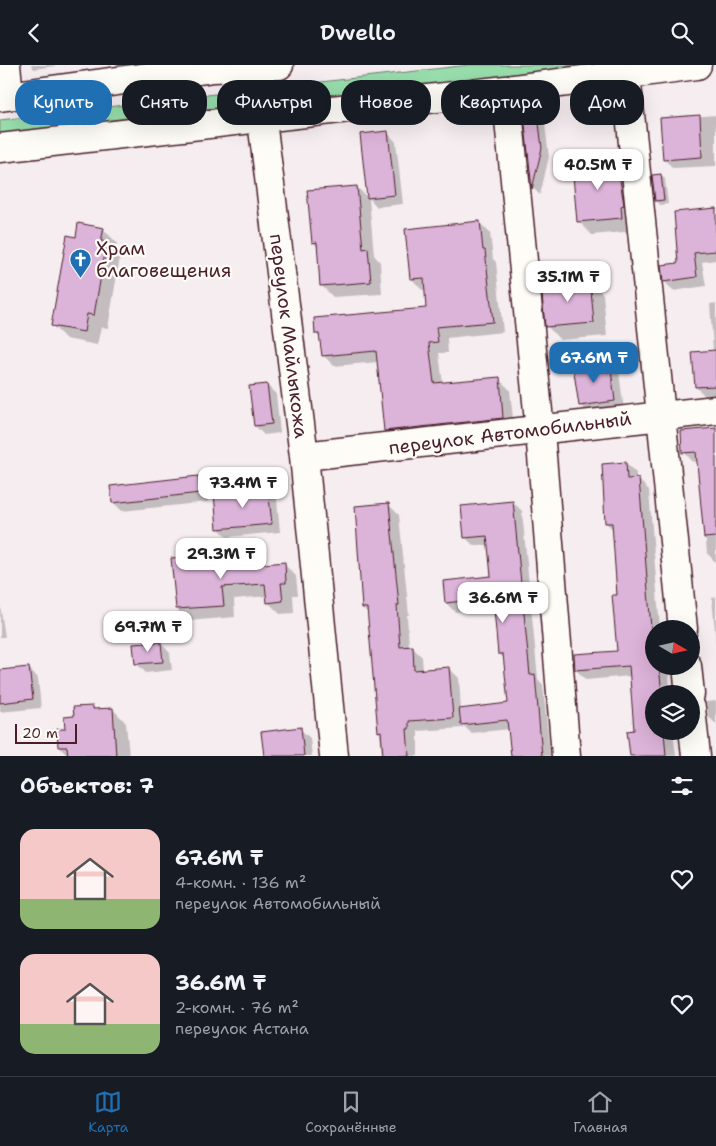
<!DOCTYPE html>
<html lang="ru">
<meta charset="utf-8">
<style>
:root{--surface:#171b24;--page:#20242c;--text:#f1f3f6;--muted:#9ea1a6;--line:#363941;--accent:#1f6fb2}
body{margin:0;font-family:"Shantell Sans",sans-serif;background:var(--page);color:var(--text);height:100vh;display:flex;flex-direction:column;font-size:19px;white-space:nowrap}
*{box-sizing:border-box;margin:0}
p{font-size:16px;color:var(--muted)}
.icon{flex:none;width:28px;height:28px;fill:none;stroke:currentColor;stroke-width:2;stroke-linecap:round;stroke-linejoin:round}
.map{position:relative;height:691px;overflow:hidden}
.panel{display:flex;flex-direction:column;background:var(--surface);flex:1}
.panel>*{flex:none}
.banner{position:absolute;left:15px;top:15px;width:686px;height:45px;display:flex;gap:10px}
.needle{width:32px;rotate:99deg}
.tools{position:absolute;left:645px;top:555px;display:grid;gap:10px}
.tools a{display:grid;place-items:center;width:55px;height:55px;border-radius:50%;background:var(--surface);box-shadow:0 5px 20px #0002;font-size:25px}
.scale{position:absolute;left:15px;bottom:12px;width:62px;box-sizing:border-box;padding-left:5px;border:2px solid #4a1f2b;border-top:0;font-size:14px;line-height:18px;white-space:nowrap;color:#4a1f2b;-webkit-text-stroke:4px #fdfcf7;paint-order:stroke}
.price{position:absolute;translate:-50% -42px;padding:0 11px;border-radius:10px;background:#fff;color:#222;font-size:16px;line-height:32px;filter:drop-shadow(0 1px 2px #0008)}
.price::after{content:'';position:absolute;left:50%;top:30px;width:15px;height:11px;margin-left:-8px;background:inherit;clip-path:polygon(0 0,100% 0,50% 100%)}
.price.selected{background:var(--accent);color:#fff}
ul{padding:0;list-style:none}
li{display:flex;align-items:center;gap:15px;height:125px;padding:0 20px}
li span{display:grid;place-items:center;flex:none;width:140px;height:100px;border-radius:15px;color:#555}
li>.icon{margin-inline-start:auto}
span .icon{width:60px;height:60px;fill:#fffc;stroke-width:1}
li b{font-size:21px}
h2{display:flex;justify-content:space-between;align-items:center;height:60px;padding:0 20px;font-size:21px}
.chip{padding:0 18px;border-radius:20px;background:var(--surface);box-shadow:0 5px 20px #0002;font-size:18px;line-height:45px}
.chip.selected{background:var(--accent);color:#fff}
header{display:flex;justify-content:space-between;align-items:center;height:65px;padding:0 20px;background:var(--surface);font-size:22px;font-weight:600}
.dock{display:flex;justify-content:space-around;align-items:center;height:70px;border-top:1px solid var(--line);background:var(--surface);font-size:14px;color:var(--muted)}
.dock a{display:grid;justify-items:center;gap:2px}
.dock .selected{color:var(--accent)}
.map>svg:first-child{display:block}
.green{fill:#98deac;stroke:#717e6c}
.shadow{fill:#0003}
.building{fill:#dcb3d9;stroke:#4a1f2b}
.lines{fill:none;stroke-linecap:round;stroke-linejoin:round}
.minor-casing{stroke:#4a1f2b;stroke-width:31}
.minor{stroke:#fdfcf7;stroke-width:28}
.labels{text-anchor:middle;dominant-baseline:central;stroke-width:4.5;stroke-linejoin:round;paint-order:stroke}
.poi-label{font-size:19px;fill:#4a1f2b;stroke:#fdfcf7;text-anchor:start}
.street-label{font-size:19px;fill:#4a1f2b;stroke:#fdfcf7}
</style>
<header><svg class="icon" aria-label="back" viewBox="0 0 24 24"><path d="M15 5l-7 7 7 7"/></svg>Dwello<svg class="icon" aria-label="search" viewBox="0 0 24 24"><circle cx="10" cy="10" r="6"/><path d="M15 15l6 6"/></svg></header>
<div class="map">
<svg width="716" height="691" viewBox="0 0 716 691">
<rect width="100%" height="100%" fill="#f6edf1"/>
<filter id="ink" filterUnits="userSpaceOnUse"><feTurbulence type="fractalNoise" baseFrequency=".02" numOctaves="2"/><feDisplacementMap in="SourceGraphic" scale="10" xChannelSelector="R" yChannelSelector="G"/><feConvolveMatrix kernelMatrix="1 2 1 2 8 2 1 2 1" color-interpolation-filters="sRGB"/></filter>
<g filter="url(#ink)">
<!-- green -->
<path class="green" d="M469 0H678L294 36V25L303 19Z
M240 26 246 27 251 42 0 81V55Z"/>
<!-- shadow -->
<path class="shadow" d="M31 0H54L55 1 34 4Z
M716 50V101L673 103 664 94 661 54Z
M538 51 545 59 549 92 540 130 533 123 526 52Z
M387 67 396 77 403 139 377 142 369 133 374 190 380 197 382 229 333 232 321 220 319 184 313 177 357 122 368 133 361 70Z
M617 97 631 111 635 166 592 170 578 156Z
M661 110 665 114 668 139 660 140 656 136Z
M716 145V195L702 197 706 221 673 226 664 216 679 199Z
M479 157 490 168 493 194 496 197 503 267 447 273 448 288H439L443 319 499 314 510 325 514 363 396 376 385 365 378 297 334 301 323 290 321 273 316 269 428 244 426 224 422 225 412 214Z
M103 164 117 178 115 187 120 192 108 263 101 262 97 280 66 274 52 260 77 173Z
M590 215 603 229 607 271 560 275 547 261Z
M716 238V333L708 334 696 322 713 286 710 239Z
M609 298 619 307 624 345 589 350 580 340Z
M267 320 276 329 280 368 264 370 255 361Z
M716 364V498L707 488 698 396 693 397 684 387Z
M626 398 636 408V415H639L649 425 660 564H654V601H663L669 610 670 629H654V666H673L676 691H631L636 666 631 611 586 615 576 605 619 587 614 465 606 458Z
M198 412 207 422 208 437 122 446 113 437Z
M268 425 277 434 280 467 227 472 218 463Z
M513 437 522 446 538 614 543 620 550 691H513L510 664 471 668 462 659 463 663 418 666V691H382L369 549 363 543 389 440 399 450 409 550H407L409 582H412L422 592 423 605 449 603 459 613 461 645 510 639 505 594 499 589 495 542 455 547 446 538 492 512 489 480 474 481 465 472Z
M219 490 231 502 284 499 296 511 298 530H293L294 548 280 549 268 537V531L234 534 235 552 189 556 177 544Z
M716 532V580L712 533Z
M0 539 5 572H0Z
M161 578 170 588 172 605 146 608 136 598Z
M29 603 38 613 41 643 0 647V606Z
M716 636V659L709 652 706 637Z
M92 642 96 645 113 644 126 658 129 691H68L59 682 66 665 75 653Z
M300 664 310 673 312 691H265Z"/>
<!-- building -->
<path class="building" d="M538 50 542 83 532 124 524 51Z
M700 50 702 92 663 95 660 53Z
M388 66 395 130 367 133 360 69Z
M617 96 624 140 621 141 622 153 577 157 572 99Z
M661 109 664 135 655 136 652 110Z
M357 121 363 184 368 183 371 217 320 221 317 177 312 178 307 125Z
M716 143V186L694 188 697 212 663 217 661 200 678 198 674 147Z
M480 156 483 185H485L493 257 436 262 438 277 429 278 434 318 500 312 503 353 384 366 376 286 322 291 319 269H315L314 253 426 243 424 213 410 214 405 164Z
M78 158 104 163 101 176 107 177 94 250 87 249 84 267 51 261 67 170 76 172Z
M590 214 594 258 545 262 541 218Z
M716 285V321L695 322 692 287Z
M610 297 615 336 579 341 573 301Z
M267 319 272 359 254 361 249 321Z
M716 363V472L704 473 696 387 682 388 681 366Z
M626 397 627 414 639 413 654 601H659L662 629H654V666H664L666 691H630L627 666 634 665 629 601 575 605 574 589 617 586 612 530H617L612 458H605L602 399Z
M198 411 200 428 112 438 110 421Z
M268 423 272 459 217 464 214 428Z
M513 436 530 610 535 609 542 691H511L507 655 461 660 459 644 508 638 503 589H498L493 533 445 538 443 516 491 511 487 471 464 473 461 441Z
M389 438 399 540H397L400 582 413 581 414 605 449 602 453 653 409 656V664H407L409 691H383L381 666 378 667 367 543H362L355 441Z
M220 489 221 503 285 497 286 518H281L283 536 267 538 265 519 222 522 224 541 176 544 171 493Z
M161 577 163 597 135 599 133 579Z
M29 602 33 634 0 638V605Z
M93 641V644L113 643 116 691H68L67 682H58L57 664H65L64 652 74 651 73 642Z
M301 662 304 691H264L261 667Z"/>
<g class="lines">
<defs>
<path id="minor" d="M6 0 9 29
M255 0 304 391 334 691
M626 10 683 564
M506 25 540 366 566 691
M0 32 214 3 279 0
M0 83 506 25 697 0
M304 391 716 345
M687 601 690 629
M691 643 696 691"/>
</defs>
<!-- minor casing -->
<use href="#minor" class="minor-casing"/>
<!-- minor -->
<use href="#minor" class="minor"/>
</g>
</g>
<!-- icons -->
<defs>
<symbol id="church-pin" viewBox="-11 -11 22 30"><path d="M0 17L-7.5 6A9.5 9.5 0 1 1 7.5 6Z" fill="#1f6fb2" stroke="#fdfcf7"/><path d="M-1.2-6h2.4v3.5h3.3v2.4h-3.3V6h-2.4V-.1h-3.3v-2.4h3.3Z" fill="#fff"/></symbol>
</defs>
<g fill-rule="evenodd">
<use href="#church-pin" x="68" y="182" width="25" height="34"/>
</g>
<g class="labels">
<!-- poi labels -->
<g class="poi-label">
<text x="96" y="183">Храм<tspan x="96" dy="22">благовещения</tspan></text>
</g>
<!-- street labels -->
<g class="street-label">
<text transform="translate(289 271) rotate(83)">переулок Майлыкожа</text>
<text transform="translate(510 368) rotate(-7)">переулок Автомобильный</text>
</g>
</g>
</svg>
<div class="tools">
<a><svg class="needle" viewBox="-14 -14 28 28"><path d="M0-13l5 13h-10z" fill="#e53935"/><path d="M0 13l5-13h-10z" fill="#9ea1a6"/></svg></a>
<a><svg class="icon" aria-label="layers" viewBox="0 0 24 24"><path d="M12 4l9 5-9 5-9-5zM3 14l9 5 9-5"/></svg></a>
</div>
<div class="scale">20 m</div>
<b class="price" style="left:598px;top:126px">40.5M ₸</b>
<b class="price" style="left:568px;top:238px">35.1M ₸</b>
<b class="price selected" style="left:594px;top:319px">67.6M ₸</b>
<b class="price" style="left:243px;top:444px">73.4M ₸</b>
<b class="price" style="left:221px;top:515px">29.3M ₸</b>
<b class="price" style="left:503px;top:559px">36.6M ₸</b>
<b class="price" style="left:148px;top:588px">69.7M ₸</b>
<div class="banner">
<a class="chip selected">Купить</a>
<a class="chip">Снять</a>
<a class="chip">Фильтры</a>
<a class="chip">Новое</a>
<a class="chip">Квартира</a>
<a class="chip">Дом</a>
</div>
</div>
<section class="panel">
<h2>Объектов: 7<svg class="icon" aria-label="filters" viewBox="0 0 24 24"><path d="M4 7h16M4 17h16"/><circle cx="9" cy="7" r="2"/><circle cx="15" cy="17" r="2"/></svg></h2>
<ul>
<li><span style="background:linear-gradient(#f6c9c9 70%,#8fb573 0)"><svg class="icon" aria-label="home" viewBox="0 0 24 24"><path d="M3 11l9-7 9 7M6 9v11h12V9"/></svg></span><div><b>67.6M ₸</b><p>4-комн. · 136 m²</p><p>переулок Автомобильный</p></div><svg class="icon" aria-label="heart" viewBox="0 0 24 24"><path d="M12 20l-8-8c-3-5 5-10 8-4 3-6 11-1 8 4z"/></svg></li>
<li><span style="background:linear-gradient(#f6c9c9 70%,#8fb573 0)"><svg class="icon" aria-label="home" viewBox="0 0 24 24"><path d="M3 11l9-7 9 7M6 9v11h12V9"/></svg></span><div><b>36.6M ₸</b><p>2-комн. · 76 m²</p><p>переулок Астана</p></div><svg class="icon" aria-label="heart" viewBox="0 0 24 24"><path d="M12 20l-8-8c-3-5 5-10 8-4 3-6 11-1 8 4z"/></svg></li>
</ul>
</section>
<nav class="dock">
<a class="selected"><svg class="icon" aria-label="map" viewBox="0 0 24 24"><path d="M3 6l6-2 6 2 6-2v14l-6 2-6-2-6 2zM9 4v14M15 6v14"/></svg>Карта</a>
<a><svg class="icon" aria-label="saved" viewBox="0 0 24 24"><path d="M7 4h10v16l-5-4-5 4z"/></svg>Сохранённые</a>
<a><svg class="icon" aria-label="home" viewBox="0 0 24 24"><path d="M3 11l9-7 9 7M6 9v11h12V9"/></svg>Главная</a>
</nav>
